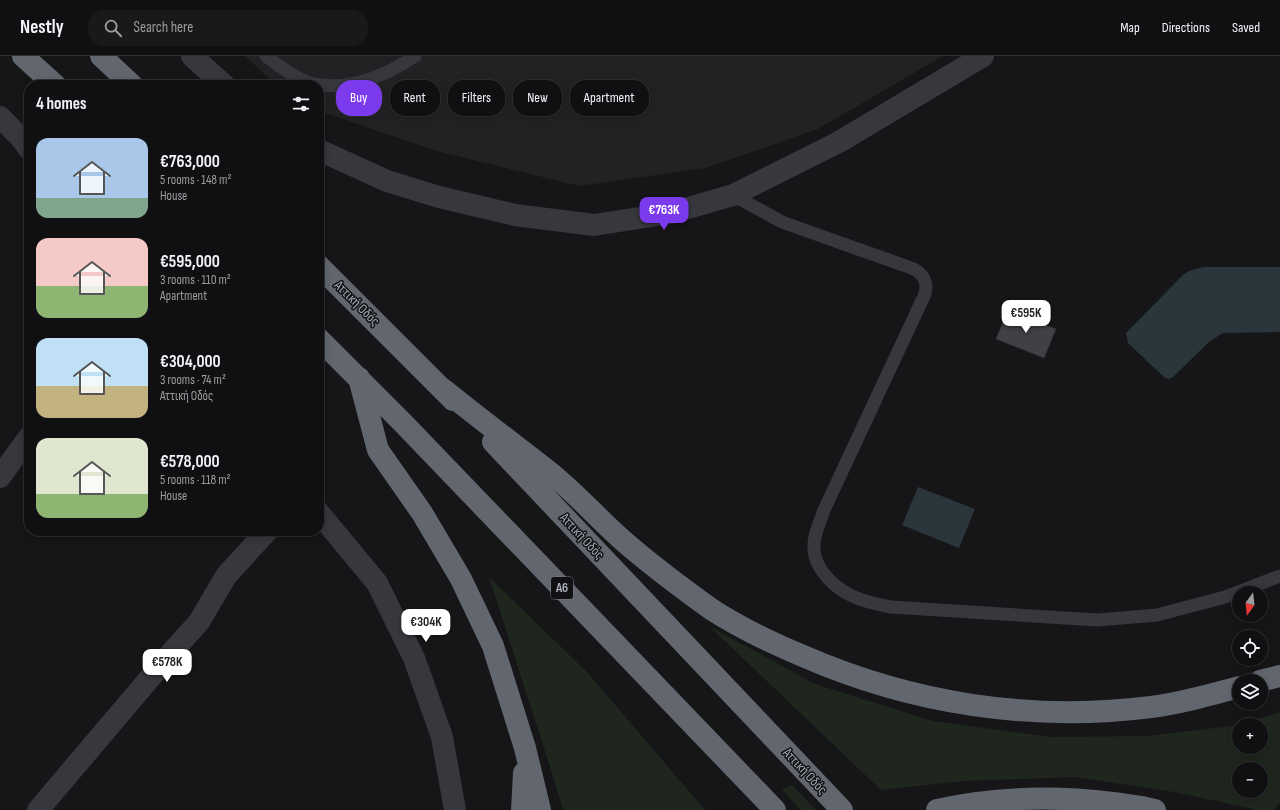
<!DOCTYPE html>
<meta charset="utf-8">
<style>
:root{--surface:#101012;--page:#19191b;--text:#f1f3f6;--muted:#9c9d9f;--line:#303032;--accent:#7c3aed}
body{margin:0;font-family:"Sofia Sans Condensed",sans-serif;background:var(--page);color:var(--text);height:100vh;display:flex;flex-direction:column;font-size:15px;white-space:nowrap}
*{box-sizing:border-box;margin:0}
p{font-size:13px;color:var(--muted)}
.icon{flex:none;width:22px;height:22px;fill:none;stroke:currentColor;stroke-width:2;stroke-linecap:round;stroke-linejoin:round}
.map{position:relative;flex:1;overflow:hidden}
.sheet{position:absolute;left:24px;top:24px;width:300px;height:456px;display:flex;flex-direction:column;background:var(--surface);border-radius:16px;box-shadow:0 2px 10px #0003,0 0 0 1px var(--line)}
.sheet>*{flex:none}
.guide{position:absolute;left:336px;top:24px;width:380px;height:36px;display:flex;gap:8px}
.needle{width:26px;rotate:195deg}
.buttons{position:absolute;left:1232px;top:530px;display:grid;gap:8px}
.buttons a{display:grid;place-items:center;width:36px;height:36px;border-radius:50%;background:var(--surface);box-shadow:0 2px 10px #0003,0 0 0 1px var(--line);font-size:20px}
.price{position:absolute;translate:-50% -34px;padding:0 9px;border-radius:8px;background:#fff;color:#222;font-size:13px;line-height:26px;filter:drop-shadow(0 1px 2px #0008)}
.price::after{content:'';position:absolute;left:50%;top:24px;width:12px;height:9px;margin-left:-6px;background:inherit;clip-path:polygon(0 0,100% 0,50% 100%)}
.price.on{background:var(--accent);color:#fff}
ul{padding:0;list-style:none}
li{display:flex;align-items:center;gap:12px;height:100px;padding:0 12px}
li span{display:grid;place-items:center;flex:none;width:112px;height:80px;border-radius:12px;color:#555}
li>.icon{margin-inline-start:auto}
span .icon{width:48px;height:48px;fill:#fffc;stroke-width:1}
li b{font-size:17px}
h2{display:flex;justify-content:space-between;align-items:center;height:48px;padding:0 12px;font-size:17px}
.pill{padding:0 14px;border-radius:16px;background:var(--surface);box-shadow:0 2px 10px #0003,0 0 0 1px var(--line);font-size:14px;line-height:36px}
.pill.on{background:var(--accent);color:#fff}
header{display:flex;align-items:center;gap:24px;box-sizing:border-box;height:56px;padding:0 20px;background:var(--surface);border-bottom:1px solid var(--line)}
header strong{font-size:19px}
nav{display:flex;gap:22px;margin-inline-start:auto;font-size:14px}
.search{width:280px;height:36px;background:var(--page);display:flex;align-items:center;gap:10px;box-sizing:border-box;padding:0 14px;border-radius:16px;color:var(--muted);font-size:15px}
.map>svg:first-child{display:block}
.built{fill:#222225}
.green{fill:#1e261e;fill-rule:evenodd}
.water{fill:#2b363c}
.building{fill:#404145;stroke:#303034}
.lines{fill:none;stroke-linecap:round;stroke-linejoin:round}
.service{stroke:#37383d;stroke-width:13}
.minor{stroke:#37383d;stroke-width:22}
.motorway{stroke:#62666e;stroke-width:22}
.labels{text-anchor:middle;dominant-baseline:central;stroke-width:3;stroke-linejoin:round;paint-order:stroke}
.shield{fill:#111113;stroke:#7a7e87;stroke-width:1}
.shield-label{font-size:13px;font-weight:bold;fill:#a7adb9}
.street-label{font-size:14px;fill:#a7adb9;stroke:#111113}
</style>
<header>
<strong>Nestly</strong>
<div class="search"><svg class="icon" aria-label="search" viewBox="0 0 24 24"><circle cx="10" cy="10" r="6"/><path d="M15 15l6 6"/></svg>Search here</div>
<nav><a>Map</a><a>Directions</a><a>Saved</a></nav>
</header>
<div class="map">
<svg width="1280" height="754" viewBox="0 0 1280 754">
<rect width="100%" height="100%" fill="#161618"/>
<!-- built -->
<path class="built" d="M245 0H943L818 73 706 112 579 130 437 95 319 55V29H276Z"/>
<!-- green -->
<path class="green" d="M489 521 587 616 705 754H563L552 717Z
M709 570 815 628 933 665 1050 681 1148 680 1239 669 1280 656V747L1273 754H1258L1174 736 1075 721 964 725 881 734ZM1239 669H1261V691H1239ZM1239 713H1261V735H1239Z
M792 729 816 754H801L782 734Z"/>
<!-- water -->
<path class="water" d="M1203 211H1280V276L1223 277 1210 285 1173 321 1169 323 1165 322 1128 287 1126 277 1183 219 1189 215Z
M918 431 975 453 959 492 902 469Z"/>
<!-- building -->
<path class="building" d="M1008 254 1056 273 1044 302 996 283Z"/>
<g class="lines">
<!-- service -->
<path class="service" d="M266 0C276 8 301 26 313 28 349 35 386 20 415 0
M733 139 782 166 914 213C924 219 928 226 925 238L824 454C820 466 813 480 814 492 814 500 818 509 822 515 839 539 863 546 891 551L1097 564 1157 559 1225 541 1280 520"/>
<!-- minor -->
<path class="minor" d="M192 0 224 29
M0 61 20 81 29 93
M319 94 387 125 439 141 515 159 594 169 671 157 733 139 839 86 983 0
M0 421 29 381
M319 457 377 527 414 602 442 681 455 754
M38 754 172 596 199 566 226 520 267 475"/>
<!-- motorway -->
<path class="motorway" d="M23 0 55 29
M101 0 132 29
M319 210 453 344
M319 283 403 367 775 754
M359 322 378 394 422 457 461 523 493 590 525 692 540 754
M443 333C469 354 495 374 521 394 534 404 548 414 560 425 581 443 599 463 619 481 648 507 679 530 711 553 740 572 772 587 803 600 913 648 1032 666 1151 651 1181 647 1210 639 1239 631
M493 386 842 754
M1260 625 1280 620
M522 754 524 717
M937 754C994 741 1055 740 1113 747 1127 749 1141 750 1155 754"/>
</g>
<g class="labels">
<!-- shield labels -->
<rect class="shield" x="551" y="521" width="22" height="22" rx="3"/>
<g class="shield-label">
<text x="562" y="532">Α6</text>
</g>
<!-- street labels -->
<g class="street-label">
<text transform="translate(357 247) rotate(45)">Αττική Οδός</text>
<text transform="translate(582 480) rotate(47)">Αττική Οδός</text>
<text transform="translate(805 715) rotate(47)">Αττική Οδός</text>
</g>
</g>
</svg>
<div class="buttons">
<a><svg class="needle" viewBox="-14 -14 28 28"><path d="M0-13l5 13h-10z" fill="#e53935"/><path d="M0 13l5-13h-10z" fill="#9c9d9f"/></svg></a>
<a><svg class="icon" aria-label="locate" viewBox="0 0 24 24"><circle cx="12" cy="12" r="6"/><path d="M12 2v4M12 18v4M2 12h4M18 12h4"/></svg></a>
<a><svg class="icon" aria-label="layers" viewBox="0 0 24 24"><path d="M12 4l9 5-9 5-9-5zM3 14l9 5 9-5"/></svg></a>
<a>+</a>
<a>−</a>
</div>
<b class="price on" style="left:664px;top:175px">€763K</b>
<b class="price" style="left:1026px;top:278px">€595K</b>
<b class="price" style="left:426px;top:587px">€304K</b>
<b class="price" style="left:167px;top:627px">€578K</b>
<div class="guide">
<a class="pill on">Buy</a>
<a class="pill">Rent</a>
<a class="pill">Filters</a>
<a class="pill">New</a>
<a class="pill">Apartment</a>
</div>
<section class="sheet">
<h2>4 homes<svg class="icon" aria-label="filters" viewBox="0 0 24 24"><path d="M4 7h16M4 17h16"/><circle cx="9" cy="7" r="2"/><circle cx="15" cy="17" r="2"/></svg></h2>
<ul>
<li><span style="background:linear-gradient(#a9c7e8 75%,#7fa58c 0)"><svg class="icon" aria-label="home" viewBox="0 0 24 24"><path d="M3 11l9-7 9 7M6 9v11h12V9"/></svg></span><div><b>€763,000</b><p>5 rooms · 148 m²</p><p>House</p></div></li>
<li><span style="background:linear-gradient(#f6c9c9 60%,#8fb573 0)"><svg class="icon" aria-label="home" viewBox="0 0 24 24"><path d="M3 11l9-7 9 7M6 9v11h12V9"/></svg></span><div><b>€595,000</b><p>3 rooms · 110 m²</p><p>Apartment</p></div></li>
<li><span style="background:linear-gradient(#bfe0f5 60%,#c2b280 0)"><svg class="icon" aria-label="home" viewBox="0 0 24 24"><path d="M3 11l9-7 9 7M6 9v11h12V9"/></svg></span><div><b>€304,000</b><p>3 rooms · 74 m²</p><p>Αττική Οδός</p></div></li>
<li><span style="background:linear-gradient(#dfe7d0 70%,#8fb573 0)"><svg class="icon" aria-label="home" viewBox="0 0 24 24"><path d="M3 11l9-7 9 7M6 9v11h12V9"/></svg></span><div><b>€578,000</b><p>5 rooms · 118 m²</p><p>House</p></div></li>
</ul>
</section>
</div>
